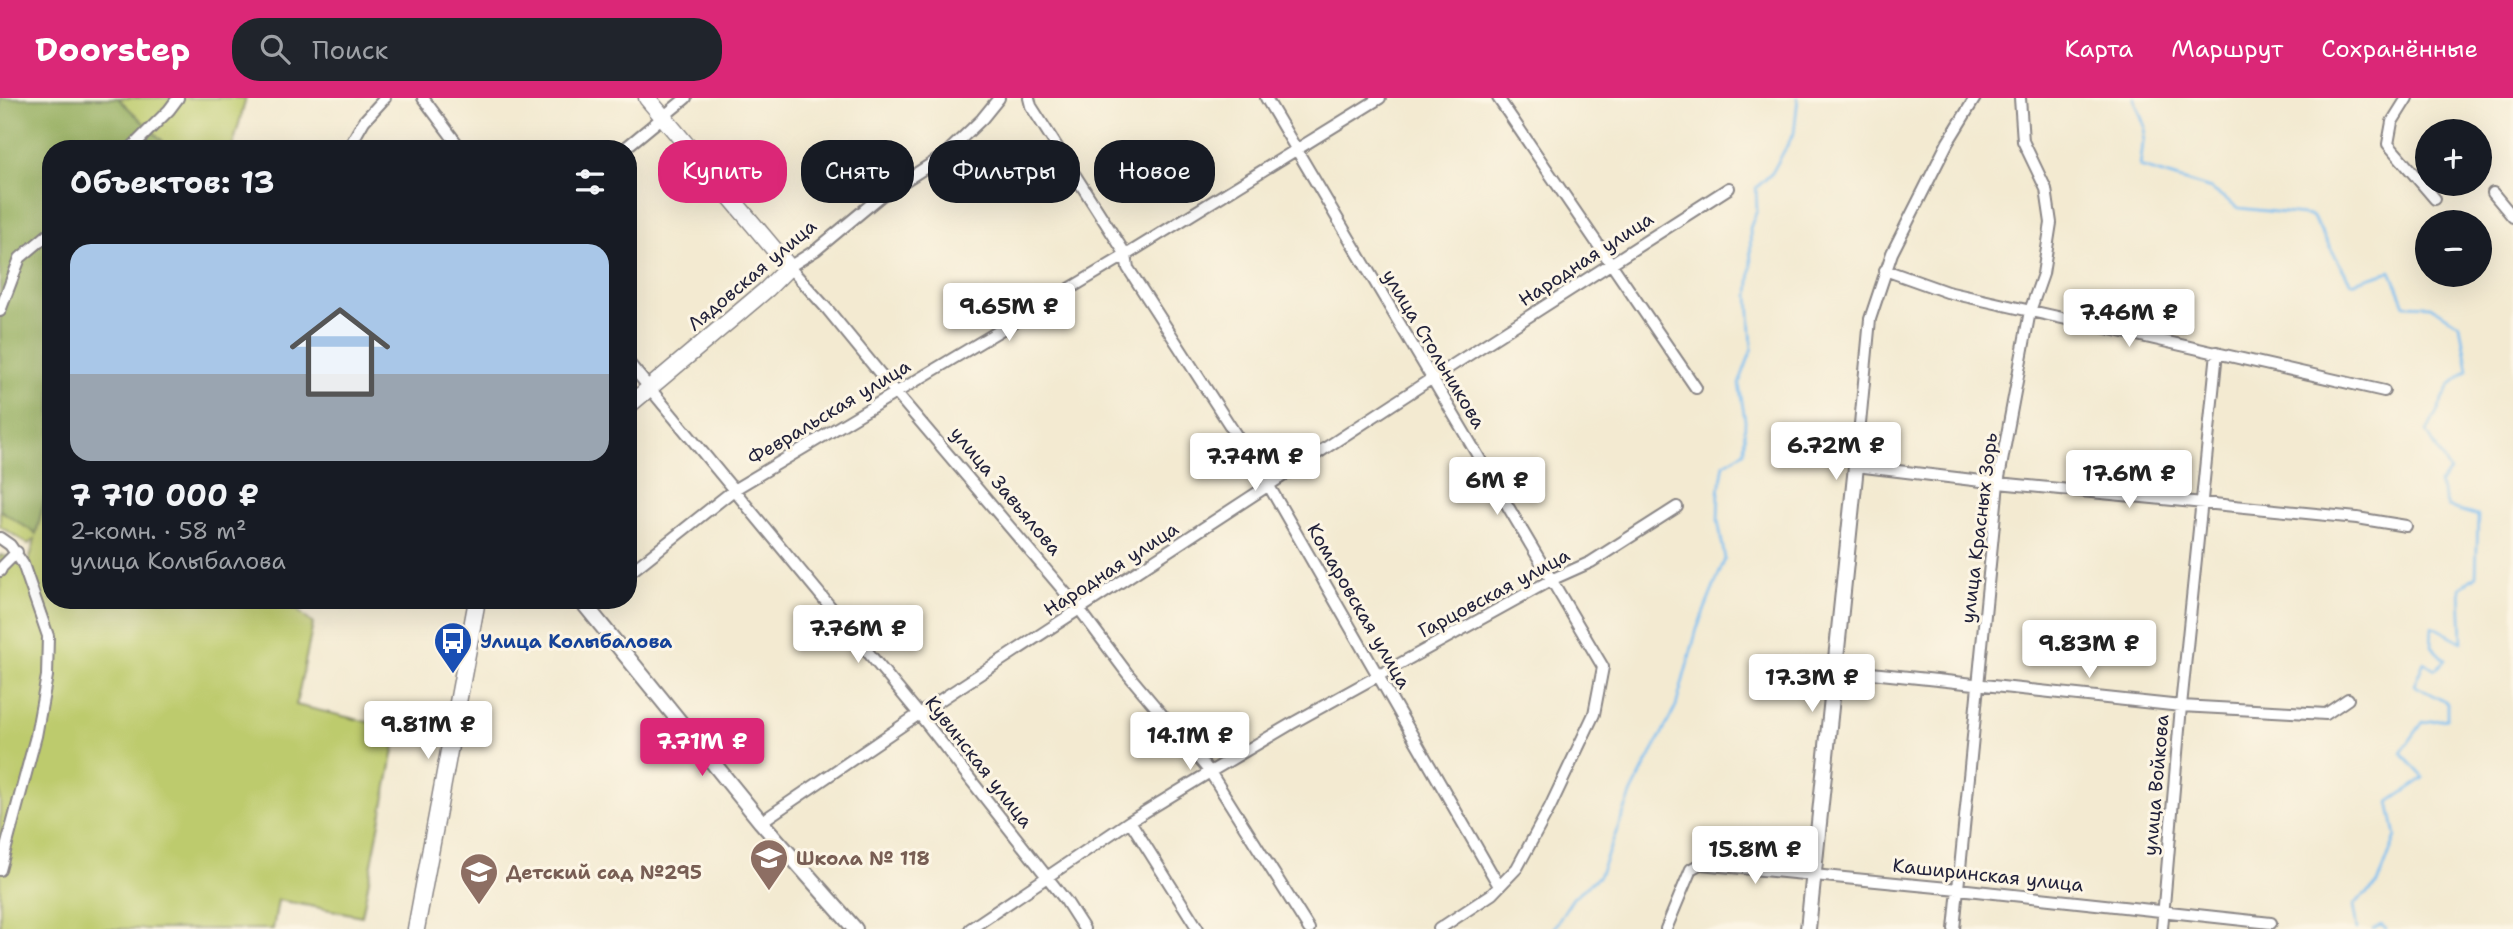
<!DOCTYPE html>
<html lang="ru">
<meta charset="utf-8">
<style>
:root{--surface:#171b24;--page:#20242c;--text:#f1f3f6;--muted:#9ea1a6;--accent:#db2777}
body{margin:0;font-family:"Shantell Sans",sans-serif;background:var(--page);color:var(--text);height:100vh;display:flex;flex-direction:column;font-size:26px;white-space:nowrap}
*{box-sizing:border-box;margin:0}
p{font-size:23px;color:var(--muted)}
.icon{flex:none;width:38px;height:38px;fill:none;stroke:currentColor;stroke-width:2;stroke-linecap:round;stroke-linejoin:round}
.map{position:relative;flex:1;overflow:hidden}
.details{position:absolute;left:42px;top:42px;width:595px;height:469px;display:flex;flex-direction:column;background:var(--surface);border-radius:28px;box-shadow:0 7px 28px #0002}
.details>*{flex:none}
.guide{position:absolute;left:658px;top:42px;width:665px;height:63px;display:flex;gap:14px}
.controls{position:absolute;left:2415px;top:21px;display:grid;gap:14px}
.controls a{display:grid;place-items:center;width:77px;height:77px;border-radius:50%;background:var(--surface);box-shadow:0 7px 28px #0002;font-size:35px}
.price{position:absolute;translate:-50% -60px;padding:0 16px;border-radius:7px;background:#fff;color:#222;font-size:23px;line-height:46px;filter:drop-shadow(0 2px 4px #0008)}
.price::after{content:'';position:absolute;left:50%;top:42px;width:21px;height:16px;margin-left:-10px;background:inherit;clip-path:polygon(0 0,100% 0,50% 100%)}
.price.selected{background:var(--accent);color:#fff}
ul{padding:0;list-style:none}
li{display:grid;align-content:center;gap:14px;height:371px;padding:0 28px}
li span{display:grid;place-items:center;height:217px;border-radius:21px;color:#555}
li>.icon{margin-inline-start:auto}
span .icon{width:126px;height:126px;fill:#fffc;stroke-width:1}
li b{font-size:30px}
h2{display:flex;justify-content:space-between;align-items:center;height:84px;padding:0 28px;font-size:30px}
.pill{padding:0 24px;border-radius:28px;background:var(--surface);box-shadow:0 7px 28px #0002;font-size:24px;line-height:63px}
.pill.selected{background:var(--accent);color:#fff}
header{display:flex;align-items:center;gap:42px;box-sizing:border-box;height:98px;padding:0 35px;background:var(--accent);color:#fff}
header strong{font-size:33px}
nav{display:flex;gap:38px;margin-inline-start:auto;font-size:24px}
.search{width:490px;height:63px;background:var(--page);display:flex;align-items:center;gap:18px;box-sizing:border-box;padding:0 24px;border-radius:28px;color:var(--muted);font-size:26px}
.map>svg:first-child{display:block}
.green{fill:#bdcb6d;stroke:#707654;stroke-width:2}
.forest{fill:#96af60;stroke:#5c684e;stroke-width:2}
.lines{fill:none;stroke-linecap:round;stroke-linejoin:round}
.stream{stroke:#7cbef1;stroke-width:2.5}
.minor-casing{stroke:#8a8686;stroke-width:14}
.tertiary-casing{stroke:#8a8686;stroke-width:18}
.secondary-casing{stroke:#8a8686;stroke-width:19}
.minor{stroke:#fff;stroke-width:10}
.tertiary{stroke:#fff;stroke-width:14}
.secondary{stroke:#fff;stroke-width:16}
.labels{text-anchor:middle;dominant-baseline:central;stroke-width:6;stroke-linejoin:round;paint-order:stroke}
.street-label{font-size:19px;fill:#22223b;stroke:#fcf5e5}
.transit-label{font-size:19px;font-weight:bold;fill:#164399;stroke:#fcf5e5;text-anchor:start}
.education-label{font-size:19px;font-weight:bold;fill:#785e54;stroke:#fcf5e5;text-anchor:start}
</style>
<header>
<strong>Doorstep</strong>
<div class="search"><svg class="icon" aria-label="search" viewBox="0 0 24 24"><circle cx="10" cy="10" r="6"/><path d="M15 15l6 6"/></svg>Поиск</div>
<nav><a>Карта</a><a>Маршрут</a><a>Сохранённые</a></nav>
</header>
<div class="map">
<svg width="2513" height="831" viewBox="0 0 2513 831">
<rect width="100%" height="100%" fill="#fcf5e5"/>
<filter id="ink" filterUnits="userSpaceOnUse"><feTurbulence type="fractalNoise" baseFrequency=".0143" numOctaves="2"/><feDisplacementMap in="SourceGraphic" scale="14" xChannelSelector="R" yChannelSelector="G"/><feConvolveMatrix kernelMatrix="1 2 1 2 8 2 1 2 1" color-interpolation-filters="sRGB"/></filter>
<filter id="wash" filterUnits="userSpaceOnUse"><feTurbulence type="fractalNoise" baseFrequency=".00686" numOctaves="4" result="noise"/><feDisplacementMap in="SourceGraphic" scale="28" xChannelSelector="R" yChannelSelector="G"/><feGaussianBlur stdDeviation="1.57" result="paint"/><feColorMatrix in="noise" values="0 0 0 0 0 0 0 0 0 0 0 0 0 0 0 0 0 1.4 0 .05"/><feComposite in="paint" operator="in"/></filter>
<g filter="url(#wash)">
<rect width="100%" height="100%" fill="#f3ead1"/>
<!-- green -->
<path class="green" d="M0 0H246L232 51H51V502H286L313 526 296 607 398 631 362 818 278 802 273 831H0V457L29 464 35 441 28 446 0 428Z"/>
<!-- forest -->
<path class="forest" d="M0 0H118L171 51H51V401L45 400 36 436 0 412Z"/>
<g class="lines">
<!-- stream -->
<path class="stream" d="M2134 0 2145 29 2140 69 2211 91 2239 110 2312 118 2351 185 2391 173 2405 207 2431 208 2460 227 2468 272 2450 287 2427 334 2450 374 2439 385 2448 409 2478 418 2476 478 2460 490 2462 544 2432 528 2431 548 2445 562 2435 571 2424 564 2414 587 2447 605V621L2423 624 2401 655 2424 680 2389 704 2396 738 2378 786 2353 807 2357 831
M1553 831 1573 800 1599 778 1632 694 1676 608 1697 531 1725 461 1718 422 1719 394 1724 366 1744 354 1745 322 1739 286 1752 251 1749 198 1751 169 1750 130 1757 112 1756 90 1772 75 1794 35 1798 0
M2373 831 2381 827 2386 831"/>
</g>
</g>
<g filter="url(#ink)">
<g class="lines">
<defs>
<path id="minor" d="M423 0 461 51
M999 0 982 21 942 59 881 98 816 152 789 169 828 212 896 295 1080 512 1127 575 1210 674 1309 831
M1029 0 1031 8 1126 157 1128 170 1269 388 1499 788
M1266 0 1603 569 1594 616 1550 709 1517 770 1492 796 1439 831
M1498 0 1696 290
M1975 0 1948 44 1892 155 1870 221 1856 368 1998 385 2357 420 2406 428
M2407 0 2392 24 2388 46 2435 101
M130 51 169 12 178 0
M348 51 364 23 385 0
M624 51 686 0
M2493 95 2513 119
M1885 172 1947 194 2384 293
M0 213 20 160 51 134
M628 264 919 616 1066 803 1084 831
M0 440 10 447 23 466 48 538 47 578 36 638 0 772
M0 473 2 469 17 454
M628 476 735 391 1126 157 1380 0
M1834 571 2181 608 2326 616 2348 601
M1130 723 1198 831
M761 724 919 616 1431 281 1729 90
M970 831 1130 723 1210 674 1291 626 1553 481 1591 464 1677 409
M1666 831 1691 771 1700 766 1958 791 2271 825
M1954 831 1998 385 2030 213 2043 176 2051 125 2046 91 2023 43 2020 0
M2162 831 2181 608 2217 254"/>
<path id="tertiary" d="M581 502 761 724 855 831
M1808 831 1856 368"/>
<path id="secondary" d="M628 308 767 191 789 169 647 0
M416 831 477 502"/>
</defs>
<!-- minor casing -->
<use href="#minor" class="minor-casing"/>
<!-- tertiary casing -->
<use href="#tertiary" class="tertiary-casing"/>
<!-- secondary casing -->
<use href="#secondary" class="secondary-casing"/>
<!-- minor -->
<use href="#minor" class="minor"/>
<!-- tertiary -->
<use href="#tertiary" class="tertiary"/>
<!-- secondary -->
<use href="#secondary" class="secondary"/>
</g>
</g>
<!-- icons -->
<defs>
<symbol id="bus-pin" viewBox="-11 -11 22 30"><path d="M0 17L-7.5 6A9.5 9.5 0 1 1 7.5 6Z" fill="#1a4fb4" stroke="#fcf5e5"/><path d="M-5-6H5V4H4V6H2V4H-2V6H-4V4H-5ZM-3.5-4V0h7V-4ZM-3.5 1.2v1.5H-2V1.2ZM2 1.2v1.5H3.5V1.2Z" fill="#fff"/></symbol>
<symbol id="school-pin" viewBox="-11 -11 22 30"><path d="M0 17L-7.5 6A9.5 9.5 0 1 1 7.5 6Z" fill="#8d6e63" stroke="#fcf5e5"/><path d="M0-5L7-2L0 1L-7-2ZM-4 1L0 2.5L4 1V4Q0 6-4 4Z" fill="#fff"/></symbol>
</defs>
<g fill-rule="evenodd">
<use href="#bus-pin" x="431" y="521" width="44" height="60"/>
<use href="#school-pin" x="747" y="738" width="44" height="60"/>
<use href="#school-pin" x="457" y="752" width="44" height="60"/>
</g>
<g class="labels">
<!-- street labels -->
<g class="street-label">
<text transform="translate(1586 161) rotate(-33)">Народная улица</text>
<text transform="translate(752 177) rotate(-40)">Лядовская улица</text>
<text transform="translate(1434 251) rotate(59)">улица Стольникова</text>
<text transform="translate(829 314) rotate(-31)">Февральская улица</text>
<text transform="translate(1006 393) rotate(50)">улица Завьялова</text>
<text transform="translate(1979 430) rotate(-83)">улица Красных Зорь</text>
<text transform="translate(1111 471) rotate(-33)">Народная улица</text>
<text transform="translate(1494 495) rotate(-28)">Гарцовская улица</text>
<text transform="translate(1359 508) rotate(60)">Комаровская улица</text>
<text transform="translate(979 664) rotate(52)">Кувинская улица</text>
<text transform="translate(2156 687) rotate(-85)">улица Войкова</text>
<text transform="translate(1988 777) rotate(6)">Каширинская улица</text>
</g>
<!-- transit labels -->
<g class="transit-label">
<text x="480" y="543">Улица Колыбалова</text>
</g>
<!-- education labels -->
<g class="education-label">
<text x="796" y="760">Школа № 118</text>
<text x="506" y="774">Детский сад №295</text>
</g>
</g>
</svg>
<div class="controls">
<a>+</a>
<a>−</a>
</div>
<b class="price" style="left:1009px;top:245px">9.65M ₽</b>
<b class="price" style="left:2129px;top:251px">7.46M ₽</b>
<b class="price" style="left:1836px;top:384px">6.72M ₽</b>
<b class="price" style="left:1255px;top:395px">7.74M ₽</b>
<b class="price" style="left:2129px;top:412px">17.6M ₽</b>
<b class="price" style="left:1497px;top:419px">6M ₽</b>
<b class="price" style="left:858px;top:567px">7.76M ₽</b>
<b class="price" style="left:2089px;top:582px">9.83M ₽</b>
<b class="price" style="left:1812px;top:616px">17.3M ₽</b>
<b class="price" style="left:428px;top:663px">9.81M ₽</b>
<b class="price" style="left:1190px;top:674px">14.1M ₽</b>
<b class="price selected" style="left:702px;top:680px">7.71M ₽</b>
<b class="price" style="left:1755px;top:788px">15.8M ₽</b>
<div class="guide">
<a class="pill selected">Купить</a>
<a class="pill">Снять</a>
<a class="pill">Фильтры</a>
<a class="pill">Новое</a>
</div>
<section class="details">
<h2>Объектов: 13<svg class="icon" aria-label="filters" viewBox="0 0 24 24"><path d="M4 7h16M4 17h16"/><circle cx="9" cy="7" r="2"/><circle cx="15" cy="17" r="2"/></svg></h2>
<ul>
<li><span style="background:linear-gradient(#a9c7e8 60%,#9aa5b1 0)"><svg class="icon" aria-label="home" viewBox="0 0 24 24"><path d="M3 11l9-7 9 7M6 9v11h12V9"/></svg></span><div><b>7 710 000 ₽</b><p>2-комн. · 58 m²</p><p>улица Колыбалова</p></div></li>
</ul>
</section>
</div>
